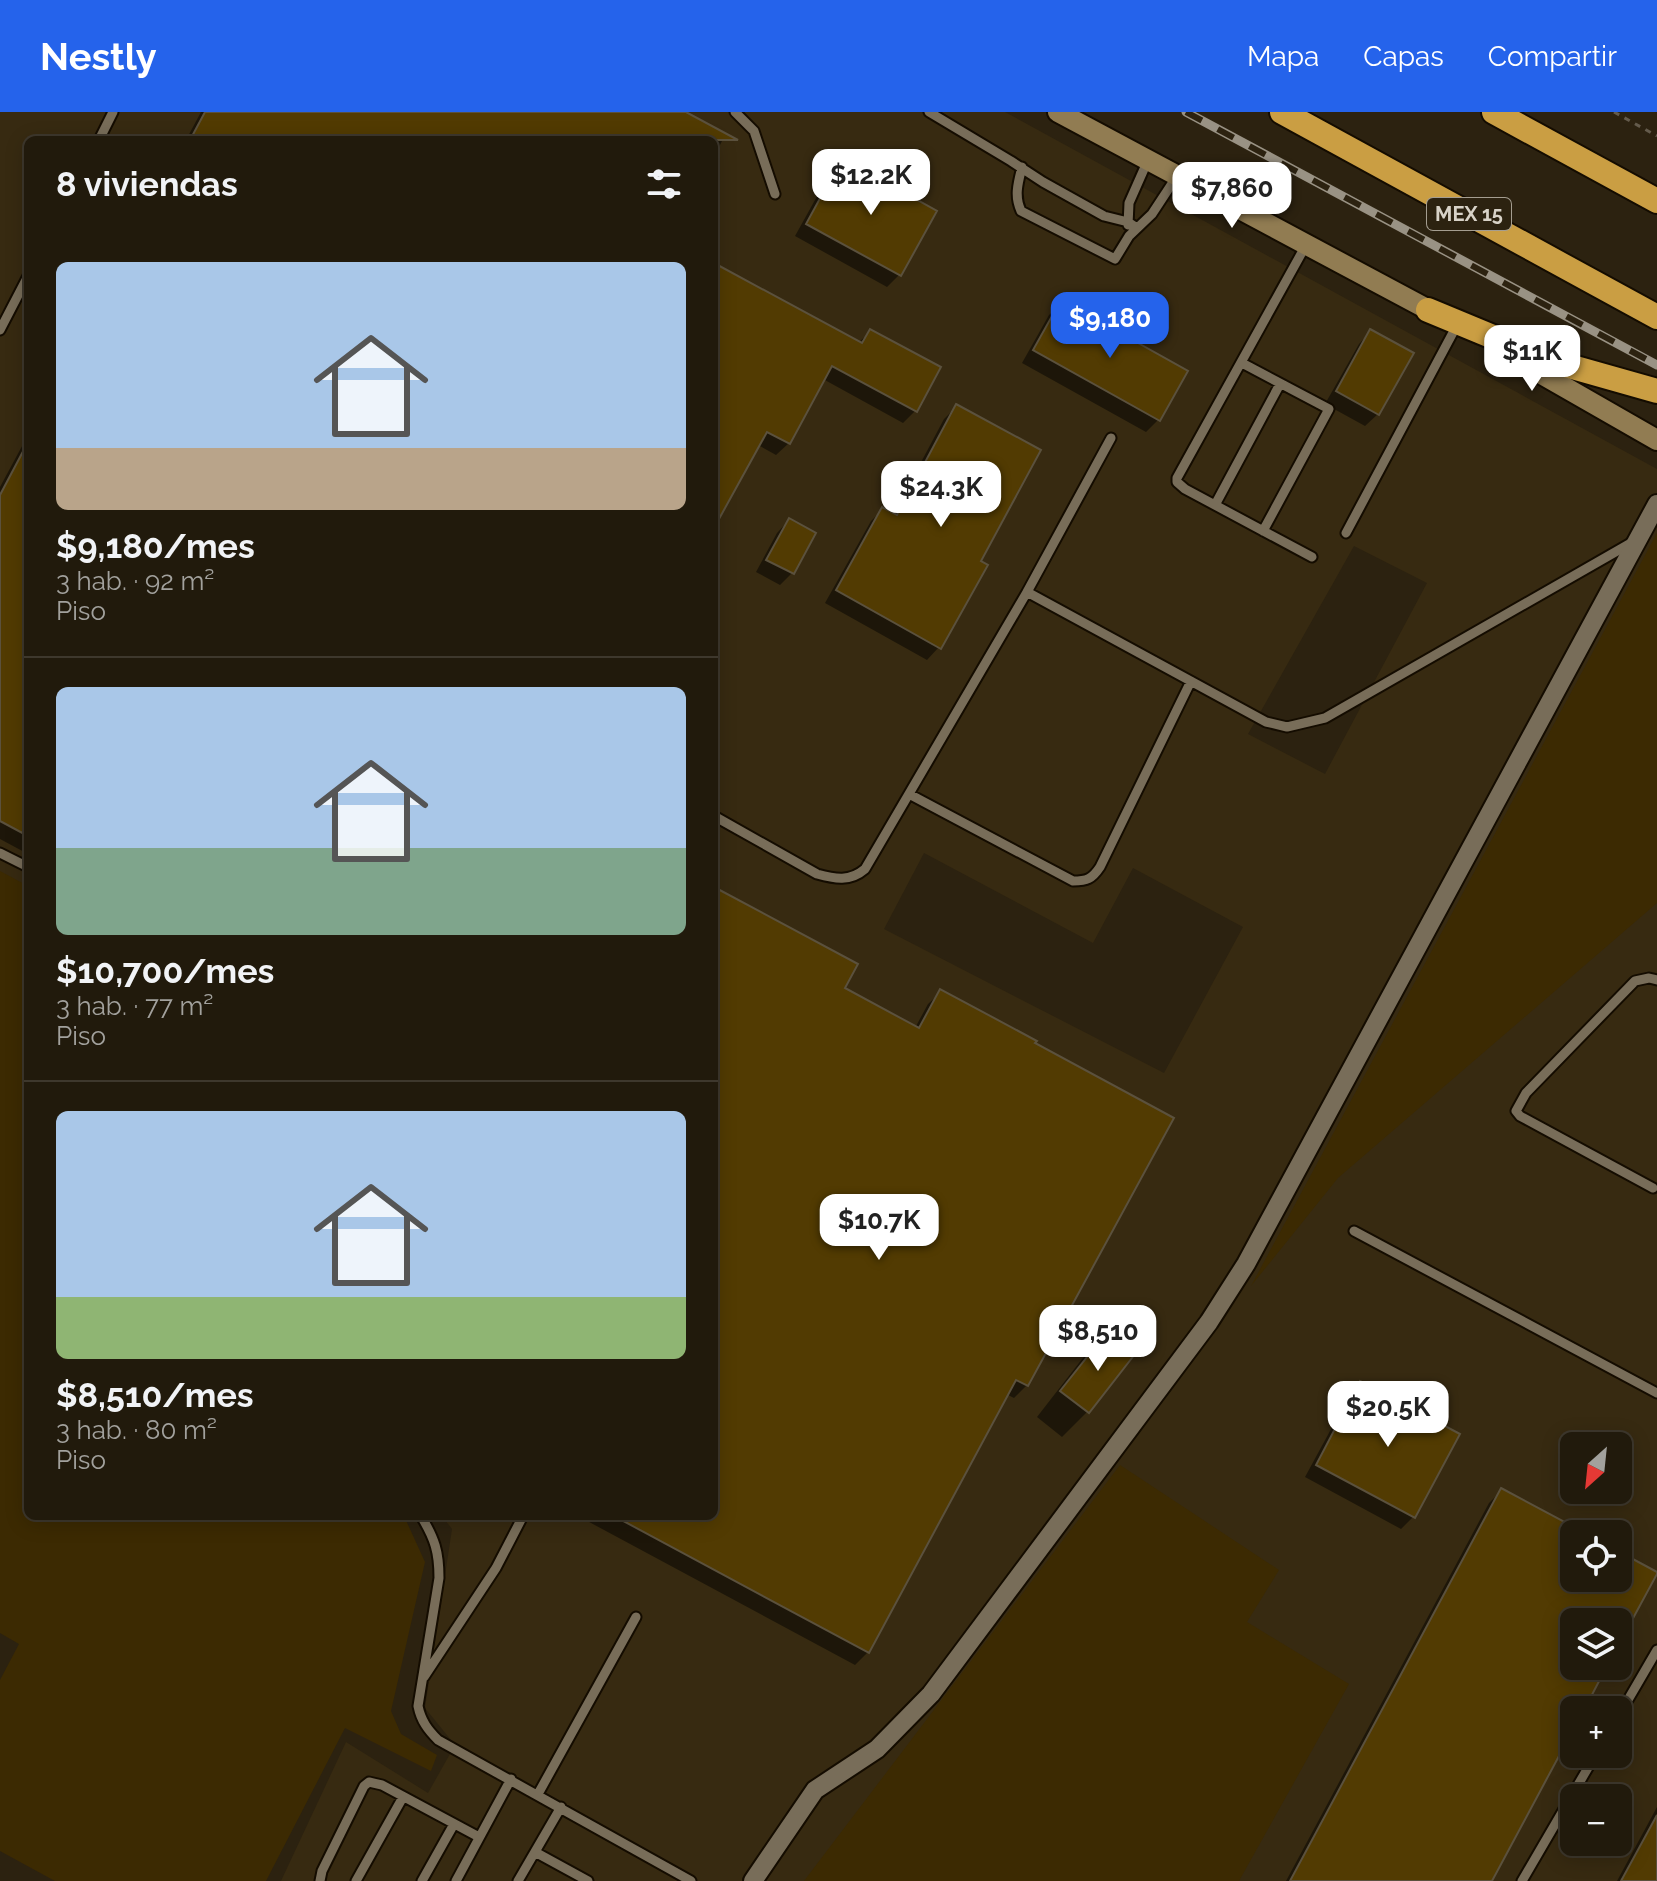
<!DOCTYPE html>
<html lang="es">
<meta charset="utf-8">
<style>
:root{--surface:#211a0c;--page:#2d271a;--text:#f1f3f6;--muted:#a2a19d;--line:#3e382d;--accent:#2563eb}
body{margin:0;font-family:Raleway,sans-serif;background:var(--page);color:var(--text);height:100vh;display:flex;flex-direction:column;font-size:30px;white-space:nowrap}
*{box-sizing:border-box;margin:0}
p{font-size:26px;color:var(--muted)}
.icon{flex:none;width:44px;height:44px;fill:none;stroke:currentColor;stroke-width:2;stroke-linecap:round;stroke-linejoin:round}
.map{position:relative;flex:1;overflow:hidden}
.side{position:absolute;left:24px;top:24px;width:694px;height:1384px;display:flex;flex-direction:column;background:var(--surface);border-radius:12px;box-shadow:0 4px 20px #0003,0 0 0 2px var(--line)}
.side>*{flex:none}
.needle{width:52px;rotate:207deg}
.buttons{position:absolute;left:1560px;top:1320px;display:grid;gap:16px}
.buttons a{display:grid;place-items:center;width:72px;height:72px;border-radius:12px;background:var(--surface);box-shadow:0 4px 20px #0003,0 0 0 2px var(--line);font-size:40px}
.price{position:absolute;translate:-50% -68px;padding:0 18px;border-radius:16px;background:#fff;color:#222;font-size:26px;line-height:52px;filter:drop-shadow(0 2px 4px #0008)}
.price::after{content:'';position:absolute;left:50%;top:48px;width:24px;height:18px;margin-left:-12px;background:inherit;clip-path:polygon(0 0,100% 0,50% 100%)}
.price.current{background:var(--accent);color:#fff}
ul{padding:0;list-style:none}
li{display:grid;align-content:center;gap:16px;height:424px;padding:0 32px}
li+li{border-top:2px solid var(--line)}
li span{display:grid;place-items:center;height:248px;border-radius:12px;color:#555}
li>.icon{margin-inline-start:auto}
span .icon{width:144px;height:144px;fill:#fffc;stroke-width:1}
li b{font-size:34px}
h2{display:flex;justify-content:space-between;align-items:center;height:96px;padding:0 32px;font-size:34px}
header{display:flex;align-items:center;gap:48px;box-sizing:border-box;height:112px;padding:0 40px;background:var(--accent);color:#fff}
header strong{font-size:38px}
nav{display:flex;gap:44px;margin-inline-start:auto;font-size:28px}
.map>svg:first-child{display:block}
.built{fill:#372a11;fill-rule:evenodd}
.green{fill:#3c2a02}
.shadow{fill:#0007}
.building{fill:#523b02;stroke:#5b513d;stroke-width:2}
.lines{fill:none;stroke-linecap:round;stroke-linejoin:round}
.lane-casing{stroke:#140c00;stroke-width:13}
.street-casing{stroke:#140c00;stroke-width:22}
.secondary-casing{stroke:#140c00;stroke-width:24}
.highway-casing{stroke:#140c00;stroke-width:28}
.path{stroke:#645b4c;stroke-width:3;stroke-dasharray:6 6;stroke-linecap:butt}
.lane{stroke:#786d59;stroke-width:9}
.street{stroke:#786d59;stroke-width:18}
.secondary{stroke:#917c52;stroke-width:20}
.highway{stroke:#ca9e43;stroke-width:24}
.rail-casing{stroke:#999284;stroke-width:9}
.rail{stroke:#2c2210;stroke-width:6;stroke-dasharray:18;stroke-linecap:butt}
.labels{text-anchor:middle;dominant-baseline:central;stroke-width:8;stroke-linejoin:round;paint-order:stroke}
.shield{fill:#2c2210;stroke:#a49d90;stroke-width:2}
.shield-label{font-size:20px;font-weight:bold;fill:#d8d2c7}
</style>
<header>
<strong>Nestly</strong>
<nav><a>Mapa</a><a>Capas</a><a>Compartir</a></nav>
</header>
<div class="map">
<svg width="1657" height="1769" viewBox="0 0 1657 1769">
<rect width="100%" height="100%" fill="#2c2210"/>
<!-- built -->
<path class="built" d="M0 0H1005L1657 357V1769H281L346 1630 428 1681 455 1633 425 1596 452 1417 442 1404H714V28H28V787L0 773ZM1354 434 1427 471 1325 662 1248 622ZM924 741 1093 831 1133 756 1243 815 1164 961 884 817ZM1574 1334H1618V1378H1574ZM1574 1422H1618V1466H1574ZM1574 1510H1618V1554H1574ZM1574 1598H1618V1642H1574ZM1574 1686H1618V1730H1574Z"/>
<!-- green -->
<path class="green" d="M1657 421V791L1338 1066 1251 1174Z
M0 759 28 774V1404H404L425 1450 391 1599 401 1622 437 1643 431 1659 345 1616 266 1769H55L0 1739V1568L19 1532 0 1521Z
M1120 1353 1279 1458 1247 1510 1349 1572 1239 1769H804Z"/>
<!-- shadow -->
<path class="shadow" d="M201 0H682L725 23 714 45V28H186Z
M843 49 934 100 899 163 887 175 795 124 830 61Z
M714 153 858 231 871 219 916 298 903 311 823 267 789 331 776 343 758 333 714 412Z
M1062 191 1158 308 1146 320 1022 251 1049 203Z
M1371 219 1378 302 1365 314 1325 292 1359 232Z
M956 295 978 450 939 535 927 548 825 491 871 409 883 397 893 403 944 307Z
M28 323V742L0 727V375Z
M789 408 792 461 780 473 756 460 777 421Z
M714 777 842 877 915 916 928 892 941 880 1027 1273 1014 1286 1006 1282 868 1540 855 1553 578 1404H714Z
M1107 1222 1133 1242 1087 1300 1062 1325 1037 1305 1082 1247Z
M1361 1272 1413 1405 1401 1417 1305 1365 1349 1284Z
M1501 1379 1582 1422H1574V1466H1618V1441L1655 1461 1618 1530V1510H1574V1554H1605L1582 1598H1574V1612L1490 1769H1286L1489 1391Z
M1657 1695V1769H1617Z"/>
<!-- building -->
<path class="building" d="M205 0H686L738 28H190Z
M842 46 937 99 901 164 806 112Z
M714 151 862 231 870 217 941 255 917 300 832 254 790 332 767 320 714 416Z
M1061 188 1188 259 1160 309 1033 238Z
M1370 217 1414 241 1379 303 1336 279Z
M956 292 1041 338 981 449 988 453 941 537 836 478 882 395 897 403Z
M28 330V724L0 709V383Z
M789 406 816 421 794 462 766 448Z
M714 775 858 852 845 876 919 916 940 877 1037 929 1035 931 1174 1006 1028 1274 1016 1268 869 1541 614 1404H714Z
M1107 1220 1135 1242 1089 1301 1060 1279Z
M1360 1269 1460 1322 1415 1406 1316 1353Z
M1501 1376 1574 1415V1466H1618V1439L1657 1460V1462L1618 1534V1510H1574V1554H1607L1584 1598H1574V1616L1492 1769H1290Z
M1657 1703V1769H1621Z"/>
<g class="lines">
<defs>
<path id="lane" d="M735 0 754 19 775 82
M929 0 1011 49 1043 70 1104 104 1128 110 1137 116
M99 28 113 0
M1022 55C1018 71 1014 84 1021 99L1115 147 1129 124 1152 102 1177 64
M1128 113 1129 91 1148 48
M1306 133 1177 366V370L1185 377 1312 445
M0 218 28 164
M1242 251 1329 297 1263 419
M1215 393 1280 272
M1346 421 1457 213
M1027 480 1111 326
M909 682 1073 769C1087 769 1092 767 1100 755L1191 569
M714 704 817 762C835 767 850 770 865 757L1027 480 1266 610 1287 615 1325 606 1631 431
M0 741 28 755
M1653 1076 1520 1004 1516 999 1526 981 1635 869 1649 866 1657 868
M1354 1119 1657 1281
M421 1404C435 1427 439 1440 439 1466L418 1594C421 1609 428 1618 438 1628L691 1769
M424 1565 496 1456 523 1404
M1618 1605 1657 1538
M538 1682 636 1505
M535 1740 588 1769
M320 1769 322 1759 364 1674 369 1670 382 1673 479 1725
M356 1769 403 1685
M422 1769 454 1712
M456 1769 511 1667
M518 1769 561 1695
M1522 1769 1596 1642"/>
<path id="street" d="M753 1769 815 1678 877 1637 931 1582 1209 1210 1246 1152 1657 392"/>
<path id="secondary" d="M1058 0 1442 205
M1498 237 1657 328"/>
<path id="highway" d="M1282 0 1657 205
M1494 0 1657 89
M1428 198 1551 249 1657 279"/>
</defs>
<!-- lane casing -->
<use href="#lane" class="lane-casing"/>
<!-- street casing -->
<use href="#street" class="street-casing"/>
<!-- secondary casing -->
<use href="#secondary" class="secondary-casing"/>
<!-- highway casing -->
<use href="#highway" class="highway-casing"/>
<!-- path -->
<path class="path" d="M1614 0 1657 24"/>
<!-- lane -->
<use href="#lane" class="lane"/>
<!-- street -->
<use href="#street" class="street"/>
<!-- secondary -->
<use href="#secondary" class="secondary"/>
<!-- highway -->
<use href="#highway" class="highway"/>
<defs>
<path id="rail" d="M1186 0 1657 253"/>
</defs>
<!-- rail casing -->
<use href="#rail" class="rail-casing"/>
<!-- rail -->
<use href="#rail" class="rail"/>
</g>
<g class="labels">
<!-- shield labels -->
<rect class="shield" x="1427" y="86" width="84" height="32" rx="6"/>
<g class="shield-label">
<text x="1469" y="102">MEX 15</text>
</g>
</g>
</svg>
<div class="buttons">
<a><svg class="needle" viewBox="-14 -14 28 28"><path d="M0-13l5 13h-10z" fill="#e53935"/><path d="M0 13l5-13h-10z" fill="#a2a19d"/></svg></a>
<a><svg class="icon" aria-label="locate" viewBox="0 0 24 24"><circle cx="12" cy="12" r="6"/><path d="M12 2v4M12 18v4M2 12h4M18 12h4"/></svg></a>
<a><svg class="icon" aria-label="layers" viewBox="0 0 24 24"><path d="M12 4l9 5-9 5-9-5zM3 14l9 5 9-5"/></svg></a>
<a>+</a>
<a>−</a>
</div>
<b class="price" style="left:871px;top:105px">$12.2K</b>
<b class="price" style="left:1232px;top:118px">$7,860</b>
<b class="price current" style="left:1110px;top:248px">$9,180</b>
<b class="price" style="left:1532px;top:281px">$11K</b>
<b class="price" style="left:941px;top:417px">$24.3K</b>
<b class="price" style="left:879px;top:1150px">$10.7K</b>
<b class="price" style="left:1098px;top:1261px">$8,510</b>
<b class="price" style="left:1388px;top:1337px">$20.5K</b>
<section class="side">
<h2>8 viviendas<svg class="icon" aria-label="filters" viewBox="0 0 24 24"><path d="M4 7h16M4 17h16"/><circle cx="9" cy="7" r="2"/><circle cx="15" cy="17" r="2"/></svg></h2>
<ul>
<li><span style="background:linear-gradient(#a9c7e8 75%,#b9a48a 0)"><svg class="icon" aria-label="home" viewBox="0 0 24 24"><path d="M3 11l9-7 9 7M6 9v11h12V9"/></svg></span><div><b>$9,180/mes</b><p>3 hab. · 92 m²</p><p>Piso</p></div></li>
<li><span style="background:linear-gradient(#a9c7e8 65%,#7fa58c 0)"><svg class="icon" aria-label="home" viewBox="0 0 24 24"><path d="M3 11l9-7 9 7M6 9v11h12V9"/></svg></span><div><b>$10,700/mes</b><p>3 hab. · 77 m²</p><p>Piso</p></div></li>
<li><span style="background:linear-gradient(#a9c7e8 75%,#8fb573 0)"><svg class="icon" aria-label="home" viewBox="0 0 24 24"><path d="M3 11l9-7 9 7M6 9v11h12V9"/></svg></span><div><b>$8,510/mes</b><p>3 hab. · 80 m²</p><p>Piso</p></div></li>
</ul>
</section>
</div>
